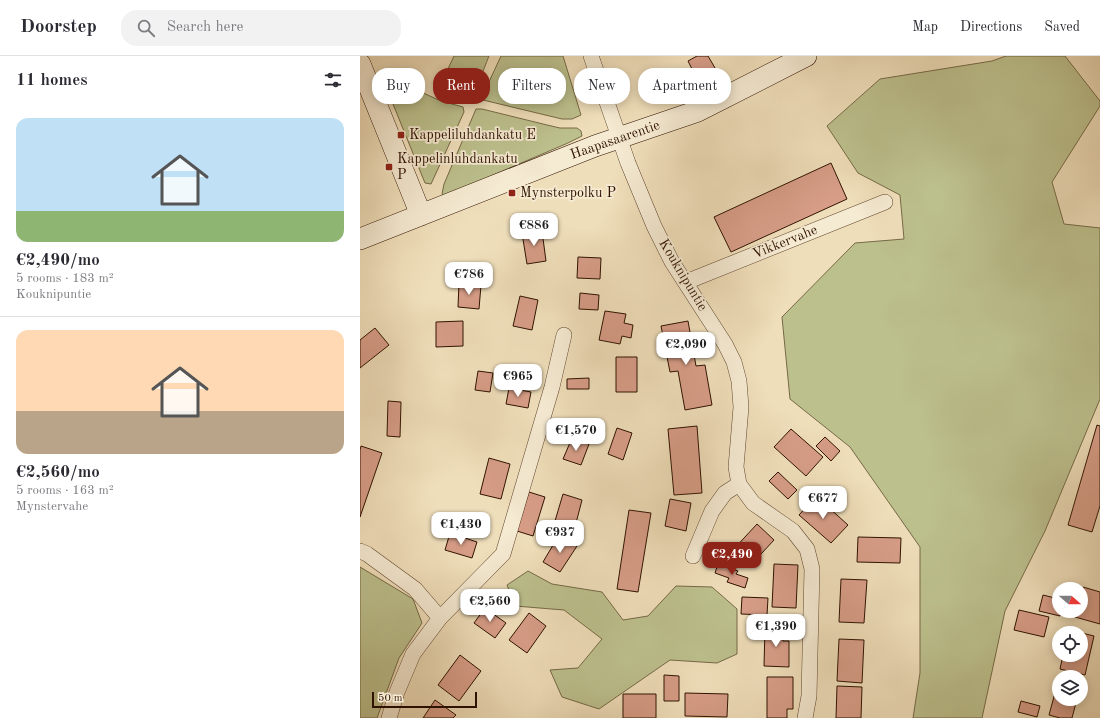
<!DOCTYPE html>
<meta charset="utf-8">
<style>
:root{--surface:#fff;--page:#f2f2f3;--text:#2b2b33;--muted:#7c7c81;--line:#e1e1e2;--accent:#8f2418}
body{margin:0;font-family:"Old Standard TT",serif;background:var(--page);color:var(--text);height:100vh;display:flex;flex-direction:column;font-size:15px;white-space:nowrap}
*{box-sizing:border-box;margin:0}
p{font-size:13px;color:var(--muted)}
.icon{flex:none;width:22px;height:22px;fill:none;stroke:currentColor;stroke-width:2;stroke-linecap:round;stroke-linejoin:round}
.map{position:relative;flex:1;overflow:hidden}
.drawer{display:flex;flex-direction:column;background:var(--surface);width:360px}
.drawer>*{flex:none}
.banner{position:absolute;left:12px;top:12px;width:380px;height:36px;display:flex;gap:8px}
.needle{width:26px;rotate:110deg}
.tools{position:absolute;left:692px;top:526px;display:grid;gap:8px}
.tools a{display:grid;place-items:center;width:36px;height:36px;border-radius:50%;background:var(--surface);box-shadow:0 2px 10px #0003;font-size:20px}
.scale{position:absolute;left:12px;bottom:10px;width:105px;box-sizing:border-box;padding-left:4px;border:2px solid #301200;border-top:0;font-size:11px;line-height:14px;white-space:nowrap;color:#301200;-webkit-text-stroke:3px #f5ead2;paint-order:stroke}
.price{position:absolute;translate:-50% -34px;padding:0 9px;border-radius:8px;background:#fff;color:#222;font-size:13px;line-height:26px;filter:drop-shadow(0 1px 2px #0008)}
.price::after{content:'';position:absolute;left:50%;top:24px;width:12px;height:9px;margin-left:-6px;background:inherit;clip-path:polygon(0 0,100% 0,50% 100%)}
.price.selected{background:var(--accent);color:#fff}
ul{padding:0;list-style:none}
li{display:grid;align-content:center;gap:8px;height:212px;padding:0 16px}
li+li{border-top:1px solid var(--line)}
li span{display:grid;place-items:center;height:124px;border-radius:12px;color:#555}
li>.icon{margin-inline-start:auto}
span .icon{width:72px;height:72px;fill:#fffc;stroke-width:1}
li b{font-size:17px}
h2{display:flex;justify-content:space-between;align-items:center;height:48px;padding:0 16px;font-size:17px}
.chip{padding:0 14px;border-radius:16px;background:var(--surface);box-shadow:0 2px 10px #0003;font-size:14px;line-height:36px}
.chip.selected{background:var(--accent);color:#fff}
header{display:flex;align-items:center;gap:24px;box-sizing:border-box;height:56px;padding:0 20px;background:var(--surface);border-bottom:1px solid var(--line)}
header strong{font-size:19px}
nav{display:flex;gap:22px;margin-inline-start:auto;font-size:14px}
.search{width:280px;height:36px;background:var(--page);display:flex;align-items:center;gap:10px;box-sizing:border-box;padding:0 14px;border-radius:16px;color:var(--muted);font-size:15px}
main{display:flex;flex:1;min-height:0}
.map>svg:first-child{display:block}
.green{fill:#bcc08d;stroke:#766946}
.building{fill:#d79d87;stroke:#301200}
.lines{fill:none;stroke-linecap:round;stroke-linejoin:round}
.street-casing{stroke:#60452e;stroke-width:16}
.secondary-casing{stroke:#301200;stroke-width:22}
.street{stroke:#f5ead2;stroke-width:15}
.secondary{stroke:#f5ead2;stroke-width:21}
.poi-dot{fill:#8f2418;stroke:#f5ead2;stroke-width:1.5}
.labels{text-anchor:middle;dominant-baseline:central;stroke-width:3.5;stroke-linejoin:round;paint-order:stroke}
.poi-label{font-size:14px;fill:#301200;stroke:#f5ead2;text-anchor:start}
.street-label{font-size:14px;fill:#301200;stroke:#f5ead2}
</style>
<header>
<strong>Doorstep</strong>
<div class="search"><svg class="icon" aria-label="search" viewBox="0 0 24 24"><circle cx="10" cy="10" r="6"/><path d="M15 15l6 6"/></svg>Search here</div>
<nav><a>Map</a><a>Directions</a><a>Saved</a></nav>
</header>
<main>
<section class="drawer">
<h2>11 homes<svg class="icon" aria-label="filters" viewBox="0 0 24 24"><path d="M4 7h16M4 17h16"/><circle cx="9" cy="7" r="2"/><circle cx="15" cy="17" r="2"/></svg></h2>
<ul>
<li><span style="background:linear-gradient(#bfe0f5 75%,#8fb573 0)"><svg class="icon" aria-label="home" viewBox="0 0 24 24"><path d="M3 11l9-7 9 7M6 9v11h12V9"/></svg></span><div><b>€2,490/mo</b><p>5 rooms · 183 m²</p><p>Kouknipuntie</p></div></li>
<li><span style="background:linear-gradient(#ffd9b3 65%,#b9a48a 0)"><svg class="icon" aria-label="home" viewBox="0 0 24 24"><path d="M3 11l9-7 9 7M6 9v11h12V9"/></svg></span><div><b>€2,560/mo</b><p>5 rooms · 163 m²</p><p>Mynstervahe</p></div></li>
</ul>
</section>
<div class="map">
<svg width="740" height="662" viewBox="0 0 740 662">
<rect width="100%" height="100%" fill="#efdeba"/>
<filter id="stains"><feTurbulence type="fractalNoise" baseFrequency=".005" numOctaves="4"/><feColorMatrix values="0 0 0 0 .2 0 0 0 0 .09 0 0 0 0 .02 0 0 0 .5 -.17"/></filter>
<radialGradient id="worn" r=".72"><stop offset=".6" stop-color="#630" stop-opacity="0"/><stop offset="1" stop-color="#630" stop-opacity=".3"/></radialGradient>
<!-- green -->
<path class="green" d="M94 0H129C123 14 116 41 97 39 91 39 84 34 79 32Z
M141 0H203L221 59 212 63H202L123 44 122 41Z
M646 0H705L740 45V50L692 126 704 168 740 172V343L685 475 645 555 622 662H553L560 617V491L490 391 430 343 422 261 495 187 544 183 540 139 498 117 467 70 520 23 632 5Z
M52 32 81 45 103 51 104 56 71 128 65 127 33 48Z
M116 53H122L187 69 200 72H217L221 75 222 80 208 87 84 140 82 138 84 128Z
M0 511 53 543 62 567 39 602 17 662H0Z
M168 515 192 528 242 536 263 564 288 560 316 530 352 531 377 553V598L357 607 310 604 239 653 202 641 190 614 218 612 242 583 204 554 155 550 147 529Z"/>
<!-- building -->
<path class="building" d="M337 0H348L355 12 337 23 328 5Z
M471 107 487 143 371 196 354 161Z
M182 175 186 205 167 208 162 177Z
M218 201 241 202 240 223 217 222Z
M99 227 121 229 119 253 98 251Z
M220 237 239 239 238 254 219 253Z
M160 240 178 244 172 274 153 270Z
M245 255 266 258 264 267 273 269 271 282 262 280 260 288 239 284Z
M103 265V290L76 291V266Z
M328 265 336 310 345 309 352 349 325 354 318 315 310 316 301 270Z
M15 272 29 289 0 312V284Z
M256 301H277V336H256Z
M118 315 133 317 130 336 115 334Z
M229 322V333H207V323Z
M149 332 171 336 168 352 146 348Z
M28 345 41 346 40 381 27 380Z
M737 369 740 370V450L732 476 708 469Z
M337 370 342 437 314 439 308 373Z
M257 372 272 377 263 404 248 398Z
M431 373 463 401 446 420 414 391Z
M465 381 480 395 471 405 456 390Z
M212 382 229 388 221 409 203 403Z
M1 390 22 397 0 461V394Z
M129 402 150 408 141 443 120 438Z
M418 416 437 434 428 443 409 425Z
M169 436 185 441 173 480 157 475Z
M203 438 222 444 215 471 195 465Z
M456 440 488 469 471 487 439 459Z
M310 443 331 447 326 475 305 470Z
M269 454 291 457 278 536 257 533Z
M397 468 414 484 389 511 372 495Z
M90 477 117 486 112 502 85 494Z
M199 479 217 490 200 516 183 506Z
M498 481 541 482 540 507 497 506Z
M358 508 378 515 376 518 388 522 385 532 367 526 369 522 355 517Z
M414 508 438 509 436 552 412 551Z
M481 523 507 524 504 567 479 566Z
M723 531 740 536V568L715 561 716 555H721V539Z
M683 539 699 543V555H701L700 560 679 555Z
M382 541 408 542 407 559 381 558Z
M125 552 146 567 135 582 114 567Z
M659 554 689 561 684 581 654 574Z
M169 557 186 570 167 597 149 584Z
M405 572H424L423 585H429V611L404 610Z
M710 574 734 580 725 619 700 613 703 599H721V577H709Z
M479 583 504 584 502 627 477 625Z
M100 599 121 615 99 645 78 629Z
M304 619 319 620V645H304Z
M407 621H433V653H427V662H407Z
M699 622V643H717L712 662H700L689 659Z
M477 630 502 631 501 662H476Z
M325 637 368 638 367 661 325 660Z
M263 638H296V662H263Z
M75 644 96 659 93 662H63Z
M661 645 680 650 677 661 658 656Z"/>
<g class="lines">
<defs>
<path id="street" d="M231 0 268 107 294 170 312 206 365 288 374 306 379 325 381 351 376 411 379 428 365 437 352 455 333 500
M326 226 525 146
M379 428 393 447 433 475 447 493 452 513 449 640 445 662
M0 495 7 498 55 533 80 562
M29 662 37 636 53 598 80 562 143 498 192 331 204 279"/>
<path id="secondary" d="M0 8 61 159
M0 183 235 90 338 55 446 0"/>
</defs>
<!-- street casing -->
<use href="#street" class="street-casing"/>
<!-- secondary casing -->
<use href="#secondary" class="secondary-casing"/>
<!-- street -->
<use href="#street" class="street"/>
<!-- secondary -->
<use href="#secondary" class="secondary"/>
</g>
<!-- markers -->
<g class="poi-dot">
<rect x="37" y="75" width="8" height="8" rx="2"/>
<rect x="25" y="107" width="8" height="8" rx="2"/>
<rect x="148" y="133" width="8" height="8" rx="2"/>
</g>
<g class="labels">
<!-- poi labels -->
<g class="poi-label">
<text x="49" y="79">Kappeliluhdankatu E</text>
<text x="37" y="103">Kappelinluhdankatu<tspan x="37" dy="16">P</tspan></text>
<text x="160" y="137">Mynsterpolku P</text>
</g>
<!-- street labels -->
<g class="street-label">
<text transform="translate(255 84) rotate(-19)">Haapasaarentie</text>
<text transform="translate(425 186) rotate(-22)">Vikkervahe</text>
<text transform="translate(323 219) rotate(59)">Kouknipuntie</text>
</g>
</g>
<rect width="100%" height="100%" filter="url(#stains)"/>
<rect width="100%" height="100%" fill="url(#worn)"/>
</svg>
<div class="tools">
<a><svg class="needle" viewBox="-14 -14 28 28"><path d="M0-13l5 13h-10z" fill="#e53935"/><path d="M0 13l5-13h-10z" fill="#7c7c81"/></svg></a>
<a><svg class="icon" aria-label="locate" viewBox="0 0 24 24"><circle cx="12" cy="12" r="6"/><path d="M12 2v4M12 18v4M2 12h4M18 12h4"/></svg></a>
<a><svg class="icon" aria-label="layers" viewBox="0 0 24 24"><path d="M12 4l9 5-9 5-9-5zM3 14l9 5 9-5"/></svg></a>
</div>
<div class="scale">50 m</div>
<b class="price" style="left:174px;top:191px">€886</b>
<b class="price" style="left:109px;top:240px">€786</b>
<b class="price" style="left:326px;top:310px">€2,090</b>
<b class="price" style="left:158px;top:342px">€965</b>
<b class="price" style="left:216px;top:396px">€1,570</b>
<b class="price" style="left:463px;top:464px">€677</b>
<b class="price" style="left:101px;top:490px">€1,430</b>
<b class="price" style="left:200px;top:498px">€937</b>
<b class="price selected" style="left:372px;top:520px">€2,490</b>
<b class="price" style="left:130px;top:567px">€2,560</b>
<b class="price" style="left:416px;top:592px">€1,390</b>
<div class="banner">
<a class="chip">Buy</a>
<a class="chip selected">Rent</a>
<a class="chip">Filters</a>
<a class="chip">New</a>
<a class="chip">Apartment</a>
</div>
</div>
</main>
